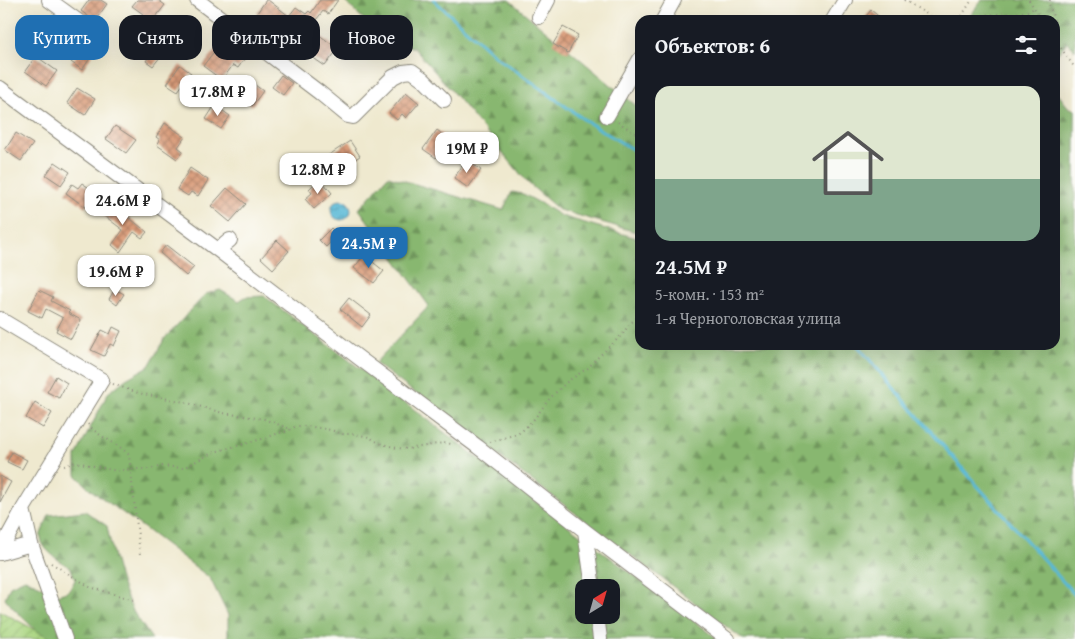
<!DOCTYPE html>
<html lang="ru">
<meta charset="utf-8">
<style>
:root{--surface:#171b24;--page:#20242c;--text:#f1f3f6;--muted:#9ea1a6;--accent:#1f6fb2}
body{margin:0;font-family:"Gentium Book Plus",serif;background:var(--page);color:var(--text);height:100vh;display:flex;flex-direction:column;font-size:19px;white-space:nowrap}
*{box-sizing:border-box;margin:0}
p{font-size:16px;color:var(--muted)}
.icon{flex:none;width:28px;height:28px;fill:none;stroke:currentColor;stroke-width:2;stroke-linecap:round;stroke-linejoin:round}
.map{position:relative;flex:1;overflow:hidden}
.side{position:absolute;left:635px;top:15px;width:425px;height:335px;display:flex;flex-direction:column;background:var(--surface);border-radius:15px;box-shadow:0 5px 20px #0002}
.side>*{flex:none}
.top-card{position:absolute;left:15px;top:15px;width:475px;height:45px;display:flex;gap:10px}
.needle{width:32px;rotate:37deg}
.controls{position:absolute;left:575px;top:579px;display:grid;gap:10px}
.controls a{display:grid;place-items:center;width:45px;height:45px;border-radius:10px;background:var(--surface);box-shadow:0 5px 20px #0002;font-size:25px}
.price{position:absolute;translate:-50% -42px;padding:0 11px;border-radius:10px;background:#fff;color:#222;font-size:16px;line-height:32px;filter:drop-shadow(0 1px 2px #0008)}
.price::after{content:'';position:absolute;left:50%;top:30px;width:15px;height:11px;margin-left:-8px;background:inherit;clip-path:polygon(0 0,100% 0,50% 100%)}
.price.active{background:var(--accent);color:#fff}
ul{padding:0;list-style:none}
li{display:grid;align-content:center;gap:10px;height:265px;padding:0 20px}
li span{display:grid;place-items:center;height:155px;border-radius:15px;color:#555}
li>.icon{margin-inline-start:auto}
span .icon{width:90px;height:90px;fill:#fffc;stroke-width:1}
li b{font-size:21px}
h2{display:flex;justify-content:space-between;align-items:center;height:60px;padding:0 20px;font-size:21px}
.pill{padding:0 18px;border-radius:15px;background:var(--surface);box-shadow:0 5px 20px #0002;font-size:18px;line-height:45px}
.pill.active{background:var(--accent);color:#fff}
.map>svg:first-child{display:block}
.forest{fill:url(#forest-firs);stroke:#5a714e;fill-rule:evenodd}
.garden{fill:url(#garden-furrows);stroke:#6b8056}
.water{fill:url(#water-waves);stroke:#417280}
.lines{fill:none;stroke-linecap:round;stroke-linejoin:round}
.stream{stroke:#57b8d6;stroke-width:3}
.building{fill:url(#building-cross-hatch)}
.minor-casing{stroke:#8d8a7d;stroke-width:16}
.path{stroke:#8d8a7d;stroke-width:2;stroke-dasharray:1 4;stroke-linecap:butt}
.minor{stroke:#fff;stroke-width:14}
</style>
<div class="map">
<svg width="1075" height="639" viewBox="0 0 1075 639">
<defs>
<pattern id="forest-firs" width="22" height="20" patternUnits="userSpaceOnUse" patternTransform="scale(1.25)"><rect width="22" height="20" fill="#88b770"/><path d="M5 1l3.5 6h-7zM16 11l3.5 6h-7z" fill="#6f955c"/></pattern>
<pattern id="garden-furrows" width="10" height="10" patternUnits="userSpaceOnUse" patternTransform="scale(1.25)"><rect width="10" height="10" fill="#abd682"/><path d="M-1 1l2-2M0 10L10 0M9 11l2-2" fill="none" stroke="#93b870"/></pattern>
<pattern id="water-waves" width="16" height="10" patternUnits="userSpaceOnUse" patternTransform="scale(1.25)"><rect width="16" height="10" fill="#57b8d6"/><path d="M0 5q4-4 8 0t8 0" fill="none" stroke="#4896ae"/></pattern>
<pattern id="building-cross-hatch" width="8" height="8" patternUnits="userSpaceOnUse" patternTransform="scale(1.25)"><rect width="8" height="8" fill="#d99b79"/><path d="M0 0l8 8M0 8l8-8" fill="none" stroke="#b07f63"/></pattern>
</defs>
<rect width="100%" height="100%" fill="#fdfcf7"/>
<filter id="ink" filterUnits="userSpaceOnUse"><feTurbulence type="fractalNoise" baseFrequency=".02" numOctaves="2"/><feDisplacementMap in="SourceGraphic" scale="10" xChannelSelector="R" yChannelSelector="G"/><feConvolveMatrix kernelMatrix="1 2 1 2 8 2 1 2 1" color-interpolation-filters="sRGB"/></filter>
<filter id="wash" filterUnits="userSpaceOnUse"><feTurbulence type="fractalNoise" baseFrequency=".0096" numOctaves="4" result="noise"/><feDisplacementMap in="SourceGraphic" scale="20" xChannelSelector="R" yChannelSelector="G"/><feGaussianBlur stdDeviation="1.12" result="paint"/><feColorMatrix in="noise" values="0 0 0 0 0 0 0 0 0 0 0 0 0 0 0 0 0 1.4 0 .05"/><feComposite in="paint" operator="in"/></filter>
<g filter="url(#wash)">
<rect width="100%" height="100%" fill="#efe9cf"/>
<!-- forest -->
<path class="forest" d="M343 0H509L640 109V233L559 210 527 182 451 90 413 47 394 45 368 23Z
M982 0H1075V50L1067 42 1055 57V20H967Z
M1055 90 1068 107 1075 110V639H743L375 363 429 306 359 209 388 176 503 210 512 192 523 194 540 203 561 216 640 239V345H1055Z
M220 290 239 301 245 297 264 296 718 639H225L228 636V615L210 578 144 528 91 490 76 475V456L108 393 126 379 149 366 165 338 206 294ZM584 588H611V615H584Z
M85 511 107 526C113 556 120 586 134 613 140 622 146 630 152 639H45L14 609 5 598 10 586 25 579 43 587 57 595 69 591 75 580 71 568C61 562 38 548 41 534 43 528 47 521 49 515Z"/>
<!-- garden -->
<path class="garden" d="M0 611 52 639H0Z"/>
<!-- water -->
<path class="water" d="M331 210a10 10 0 1 1 20 0a10 10 0 1 1-20 0Z"/>
<g class="lines">
<!-- stream -->
<path class="stream" d="M434 0 494 55 586 121 640 154
M857 345 975 483 1075 595"/>
</g>
<g id="blocks">
<!-- building -->
<path class="building" d="M89 0H101L107 4 95 21 81 11Z
M137 0H158L165 5 149 26 139 18 143 14 132 6Z
M266 0H268L289 16 296 7 306 14 309 11 311 13 320 0H338L328 14 323 11 310 28 338 49 325 66 309 55 317 44 294 26 290 31 278 23 275 27 257 13Z
M871 10 883 20H863Z
M563 27 578 35 568 53 553 44Z
M73 33 86 42 87 41 97 48 82 70 71 62 78 54 65 44Z
M219 45 228 52 232 47 245 58 238 68 233 65 222 80 203 66Z
M153 50 161 56 153 66 146 61Z
M36 56 57 71 46 86 25 71Z
M180 65 191 73 178 91 167 84Z
M281 75 292 83 283 95 272 87Z
M246 78 263 91 252 106 235 93Z
M77 88 95 99 85 115 67 103Z
M406 92 419 103 406 118 402 114 397 120 389 113Z
M215 105 230 116 221 129 206 119Z
M165 123 185 137 178 147 183 151 177 159 157 145 160 140 156 137Z
M115 126 136 140 126 153 106 139Z
M437 130 449 139 436 158 423 149Z
M16 133 33 144 21 161 5 150Z
M350 141 360 156 335 172 326 157Z
M466 160 481 170 468 188 454 178Z
M55 162 70 172 61 185 46 175Z
M190 168 208 180 198 196 191 192 188 196 177 189Z
M316 182 319 186 323 182 332 193 314 209 305 199 312 193 309 189Z
M82 183 95 192 85 207 66 193 72 184 78 188Z
M227 188 246 204 230 222 211 206Z
M111 203 147 232 142 238 134 232 120 252 112 245 123 230 102 214Z
M331 228 338 234 326 247 319 240Z
M277 240 289 251 273 269 261 258Z
M166 245 194 267 186 276 160 253Z
M364 255 384 271 374 283 354 268Z
M115 289 124 294 117 305 109 299Z
M39 290 53 297 51 301 70 311 68 313 81 320 71 339 56 331 63 318 46 309 42 318 28 311Z
M349 298 371 315 362 327 340 309Z
M113 327 121 331 114 346 110 344 104 356 91 350 102 330 110 334Z
M56 376 67 383 59 398 47 392Z
M35 402 52 413 43 428 26 418Z
M12 452 27 460 22 469 7 462Z
M0 476 11 482 0 502Z"/>
</g>
</g>
<g filter="url(#ink)">
<use href="#blocks" fill-opacity="0" stroke="#8d8a7d" stroke-width="1"/>
<g class="lines">
<defs>
<path id="minor" d="M49 0 82 24
M197 0 320 93 348 116 353 117 393 77 403 72 412 71 423 79 444 100
M539 17 548 0
M663 20 674 0
M833 20 845 0
M0 88 218 250 359 358 478 447 585 531 727 639
M607 116 640 59
M218 250 230 240
M0 319 102 380 23 509 0 551
M23 509 31 544
M585 531 593 588
M0 553 31 544 65 639
M597 615 600 639"/>
</defs>
<!-- minor casing -->
<use href="#minor" class="minor-casing"/>
<!-- path -->
<path class="path" d="M904 0 930 16 951 20
M1029 0 1042 20
M1050 0 1049 4 1054 20
M959 20 972 0
M979 20 985 15 1024 12 1029 11 1032 9V5
M1055 21V32
M1055 40 1075 68
M618 122 640 136
M113 384 138 393 184 402 223 413 264 419 290 429
M88 424C99 438 117 442 129 455L140 554
M490 442 517 434 522 431 534 419 550 398 568 381 588 368 596 359 623 334 629 324 640 316
M64 466 76 462 117 471 131 469H150L163 466 183 468 214 452 266 438 279 433 288 431 296 426H307L331 430 343 434H355L369 437 379 443 397 448 408 449 443 443 452 444
M51 563 90 587 134 600"/>
<!-- minor -->
<use href="#minor" class="minor"/>
</g>
</g>
</svg>
<div class="controls">
<a><svg class="needle" viewBox="-14 -14 28 28"><path d="M0-13l5 13h-10z" fill="#e53935"/><path d="M0 13l5-13h-10z" fill="#9ea1a6"/></svg></a>
</div>
<b class="price" style="left:218px;top:117px">17.8M ₽</b>
<b class="price" style="left:467px;top:174px">19M ₽</b>
<b class="price" style="left:318px;top:195px">12.8M ₽</b>
<b class="price" style="left:123px;top:226px">24.6M ₽</b>
<b class="price active" style="left:369px;top:269px">24.5M ₽</b>
<b class="price" style="left:116px;top:297px">19.6M ₽</b>
<div class="top-card">
<a class="pill active">Купить</a>
<a class="pill">Снять</a>
<a class="pill">Фильтры</a>
<a class="pill">Новое</a>
</div>
<section class="side">
<h2>Объектов: 6<svg class="icon" aria-label="filters" viewBox="0 0 24 24"><path d="M4 7h16M4 17h16"/><circle cx="9" cy="7" r="2"/><circle cx="15" cy="17" r="2"/></svg></h2>
<ul>
<li><span style="background:linear-gradient(#dfe7d0 60%,#7fa58c 0)"><svg class="icon" aria-label="home" viewBox="0 0 24 24"><path d="M3 11l9-7 9 7M6 9v11h12V9"/></svg></span><div><b>24.5M ₽</b><p>5-комн. · 153 m²</p><p>1-я Черноголовская улица</p></div></li>
</ul>
</section>
</div>
